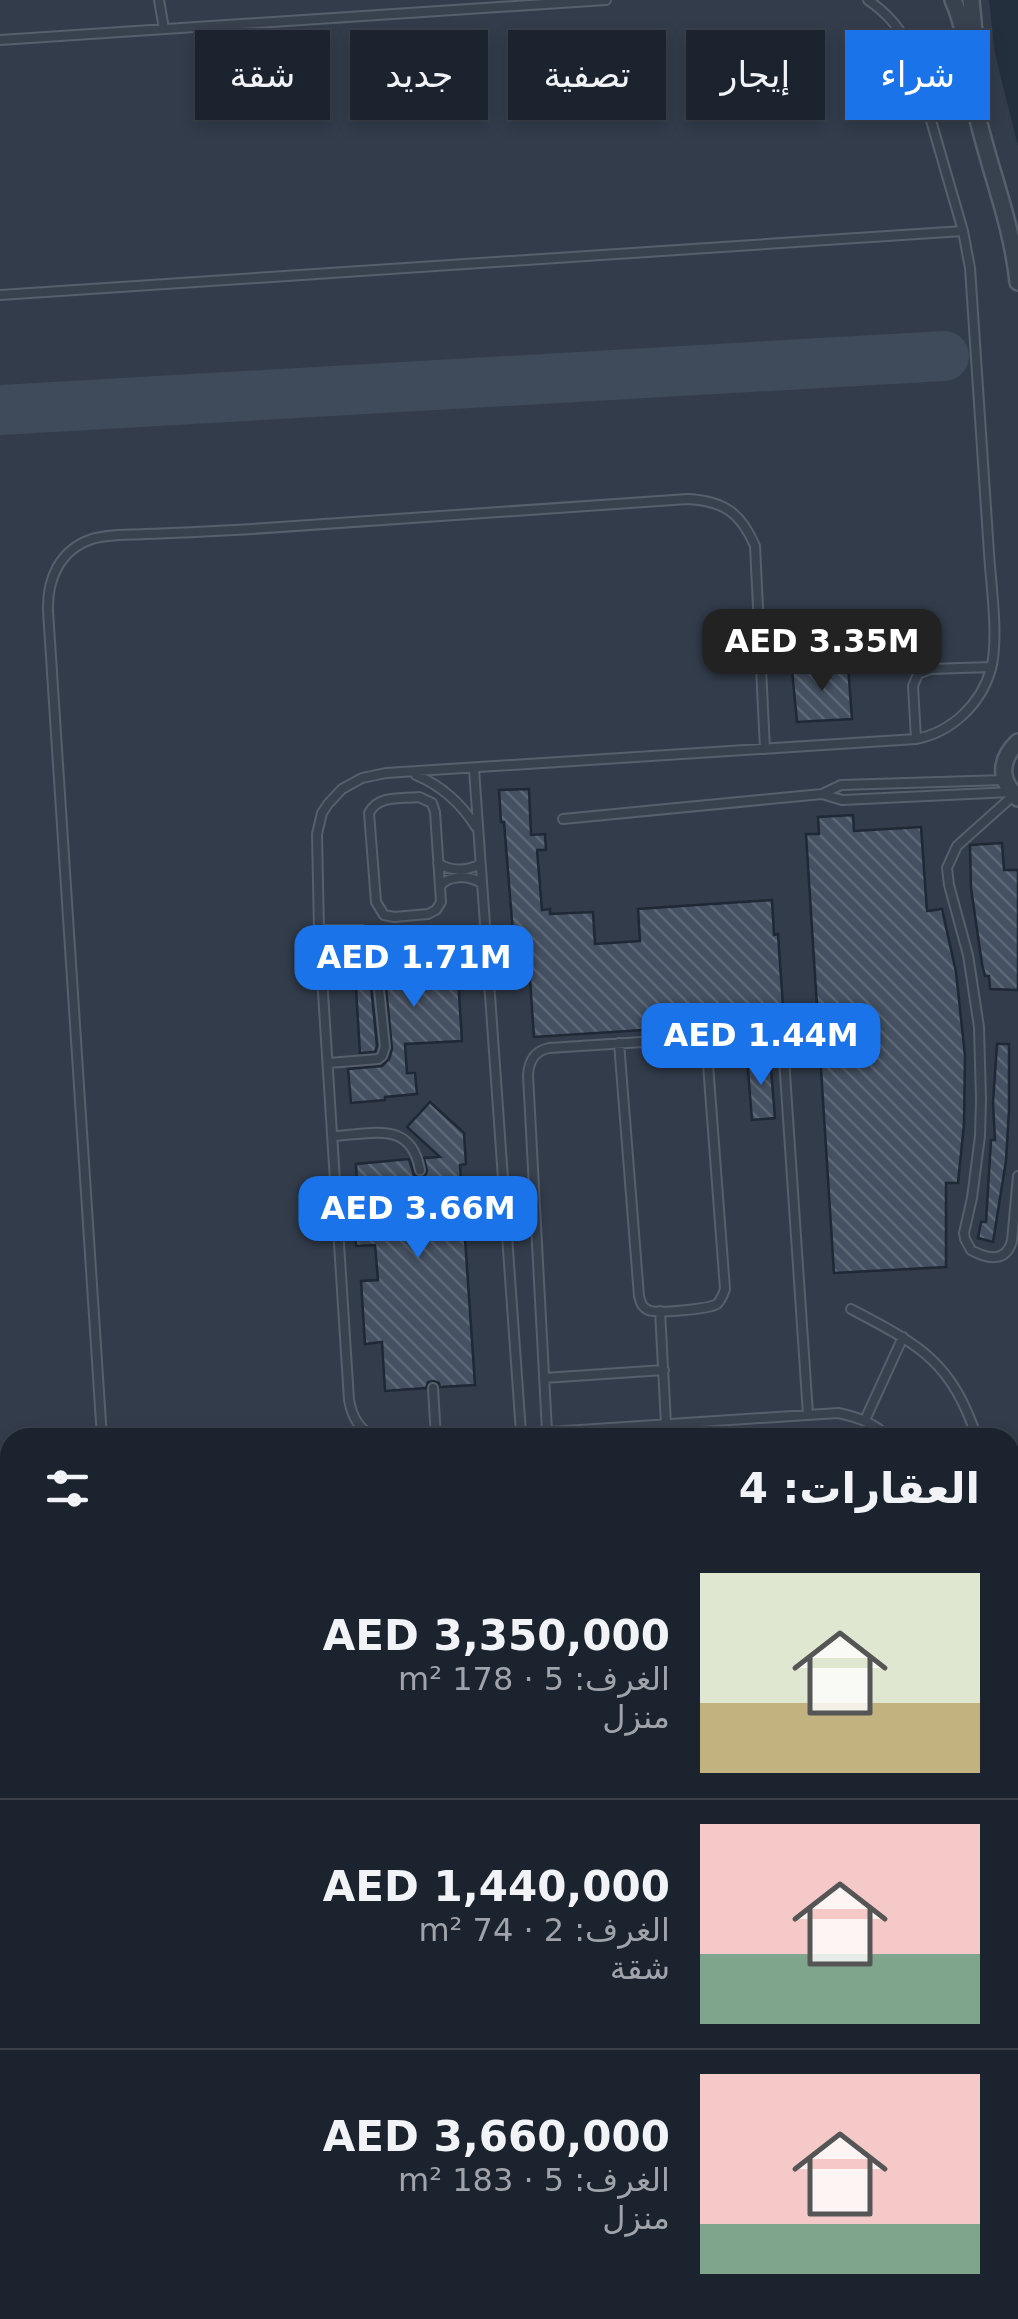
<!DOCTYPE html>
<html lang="ar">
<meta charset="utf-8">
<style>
:root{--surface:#1b232e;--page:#242b36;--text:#f1f3f6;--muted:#a0a4aa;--line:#39404a;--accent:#1a73e8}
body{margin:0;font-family:"DejaVu Sans","Noto Sans Arabic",sans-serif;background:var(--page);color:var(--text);direction:rtl;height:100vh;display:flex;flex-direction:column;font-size:38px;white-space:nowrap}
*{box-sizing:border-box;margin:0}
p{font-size:32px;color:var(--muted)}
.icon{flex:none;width:55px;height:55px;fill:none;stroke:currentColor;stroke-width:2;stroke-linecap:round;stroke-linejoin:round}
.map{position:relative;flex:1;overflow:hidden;direction:ltr}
.details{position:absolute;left:0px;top:1428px;width:1020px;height:892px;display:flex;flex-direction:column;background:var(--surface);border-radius:30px 30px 0 0;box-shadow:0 5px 15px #0003,0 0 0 2px var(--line);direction:rtl}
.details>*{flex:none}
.top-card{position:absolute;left:30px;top:30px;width:960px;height:90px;direction:rtl;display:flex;gap:20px}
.price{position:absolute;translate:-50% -85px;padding:0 22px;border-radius:20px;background:var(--accent);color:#fff;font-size:32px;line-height:65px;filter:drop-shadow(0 2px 5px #0008)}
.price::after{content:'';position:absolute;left:50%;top:60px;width:30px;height:22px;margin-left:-15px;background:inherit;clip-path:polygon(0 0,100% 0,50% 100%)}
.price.current{background:#222;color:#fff}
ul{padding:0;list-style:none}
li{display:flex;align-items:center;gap:30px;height:250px;padding:0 40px}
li+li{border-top:2px solid var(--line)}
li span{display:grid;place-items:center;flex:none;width:280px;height:200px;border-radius:0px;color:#555}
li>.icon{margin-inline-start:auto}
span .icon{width:120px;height:120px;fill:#fffc;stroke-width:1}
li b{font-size:42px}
h2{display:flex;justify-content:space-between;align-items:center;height:120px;padding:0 40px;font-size:42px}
.chip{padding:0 35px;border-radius:0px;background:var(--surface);box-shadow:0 5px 15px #0003,0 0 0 2px var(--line);font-size:35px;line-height:90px}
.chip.current{background:var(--accent);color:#fff}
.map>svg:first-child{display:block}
.airport{fill:#323c4b}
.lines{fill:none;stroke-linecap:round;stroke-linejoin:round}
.taxiway{stroke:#3f4a5a;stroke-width:50}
.building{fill:url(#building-back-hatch);stroke:#1f2835;stroke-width:2.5}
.primary-tunnel{stroke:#3a4453;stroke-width:25;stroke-dasharray:25 12;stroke-linecap:butt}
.trunk-tunnel{stroke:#3a4453;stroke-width:28;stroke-dasharray:28 14;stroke-linecap:butt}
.service-casing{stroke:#565f6c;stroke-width:12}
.minor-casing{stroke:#565f6c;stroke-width:20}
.primary-casing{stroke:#414a57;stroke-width:30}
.service{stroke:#38414e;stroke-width:8}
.minor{stroke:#38414e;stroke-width:15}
.primary{stroke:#56606e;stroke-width:25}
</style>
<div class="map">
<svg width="1018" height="2319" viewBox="0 0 1018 2319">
<defs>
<pattern id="building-back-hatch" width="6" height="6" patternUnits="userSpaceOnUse" patternTransform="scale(2.5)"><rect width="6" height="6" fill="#455162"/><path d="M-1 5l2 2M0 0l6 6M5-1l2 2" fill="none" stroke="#5d6877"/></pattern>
</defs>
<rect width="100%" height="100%" fill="#242f3e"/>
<!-- airport -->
<path class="airport" d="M0 0H989L995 54 1018 146V2032H1010V1438H10V2310H1010V2105L1018 2111V2319H0Z"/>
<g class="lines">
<!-- taxiway -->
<path class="taxiway" d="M0 410 944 356
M0 1856 10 1847"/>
</g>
<!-- building -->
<path class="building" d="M848 665 852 719 797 722 792 670Z
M529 789 531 835 545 834 546 850H537L542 910 550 909V914L593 912 595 944 640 941 638 909 772 900 774 935 778 934 784 1021 534 1037 530 980 506 981 504 947 514 946 504 822H501L499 790Z
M853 815 854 831 921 827 927 911 942 909 956 972 965 1056 964 1124 958 1183H946V1267L834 1273 806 834H819L818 817Z
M1002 843 1004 870H1018V990L990 989 989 976H985L982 964 971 888 970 845Z
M455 930 462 1041 405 1044 407 1073H415L417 1094 385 1097V1100L351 1103 348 1069 382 1066 389 1059 392 1049 383 956 388 955 387 942 411 940 410 933Z
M368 956 377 1046 375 1052 360 1053 354 957Z
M997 1044H1009V1110L1006 1161 993 1242 978 1238 981 1222H986L991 1140H995L993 1103Z
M770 1057 775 1118 752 1120 747 1058Z
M430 1102 464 1133 466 1164 460 1165 475 1385 440 1387 439 1383 434 1381 428 1382 426 1388 385 1391 382 1342 365 1344 361 1281 378 1280 375 1245 356 1246 353 1184H357L356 1164 409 1159 414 1175 419 1177 425 1176 427 1171 424 1158 440 1157 407 1127Z"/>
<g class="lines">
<!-- primary-tunnel -->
<path class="primary-tunnel" d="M0 1790 10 1791
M1010 1847 1018 1839
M0 1864 10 1866
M1010 1915 1018 1913
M1010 1968 1018 1966"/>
<!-- trunk-tunnel -->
<path class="trunk-tunnel" d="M1010 1860 1018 1856"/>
<defs>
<path id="service" d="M159 0 164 29
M0 40 606 0
M0 295 963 231
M916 739 913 686 918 674 931 669 991 667
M474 769 521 1433
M416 775C442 786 461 803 476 827
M822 794 842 800 1011 792
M1014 795 957 846 947 868 949 885 968 955 979 1027 981 1099 980 1136 972 1198 964 1233 965 1239 971 1250C987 1259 1006 1263 1012 1241L1018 1176
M419 797 432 803 435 812 441 902 436 910 428 914 394 917 384 915 376 902 369 813C378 795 400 799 419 797Z
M563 819 822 794 841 785 1004 780
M438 863C450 872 468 871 480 864
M440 886C449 875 469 875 481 883
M319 930H362L374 940 385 1047 382 1056 378 1059 329 1063
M619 1043 639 1296C641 1303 641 1306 648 1310 656 1314 709 1309 717 1304 722 1299 723 1295 725 1289L706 1038
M334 1136C373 1134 411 1120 420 1170
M851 1309C919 1345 951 1360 977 1438
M660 1311 666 1424
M544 1378 664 1370
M433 1388 436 1438
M865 1420 903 1337
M547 1431 528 1075C529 1060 535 1051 549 1048L766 1034 779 1038 783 1044 808 1414
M102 1438 48 611C47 580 59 550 92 539 108 534 128 535 145 534 181 533 217 531 252 529 398 519 543 508 688 499 724 501 741 513 755 546L765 749
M375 1438C359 1429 352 1417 349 1400L319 930 317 834 322 813 328 804 342 789 362 778 386 773 916 739C952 732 981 704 991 669 999 638 991 586 989 553 984 473 978 393 973 313L970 268 963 231 910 48C899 27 887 13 868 0
M457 1438 838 1413C858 1417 874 1423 890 1438
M1010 1636 1018 1654
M1010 1983 1018 1982
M1010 2154 1018 2159
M1010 2170 1018 2175
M1010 2238 1018 2246
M1010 2304 1018 2302
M164 2310V2319
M407 2310 408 2319
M524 2310 525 2319
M893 2314 943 2310
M438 2319V2310
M466 2319 474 2310
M489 2319V2310"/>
<path id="minor" d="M953 0C969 36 969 76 977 115 990 171 1012 224 1018 282
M971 0 975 43
M1018 742C1000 759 998 780 1018 798"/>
<path id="primary" d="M1010 2092 1018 2097"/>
</defs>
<!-- service casing -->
<use href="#service" class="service-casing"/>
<!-- minor casing -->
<use href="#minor" class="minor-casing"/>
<!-- primary casing -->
<use href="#primary" class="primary-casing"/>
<!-- service -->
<use href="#service" class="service"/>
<!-- minor -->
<use href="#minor" class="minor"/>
<!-- primary -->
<use href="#primary" class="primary"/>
</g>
</svg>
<b class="price current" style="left:822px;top:694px">AED 3.35M</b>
<b class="price" style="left:414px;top:1010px">AED 1.71M</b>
<b class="price" style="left:761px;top:1088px">AED 1.44M</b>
<b class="price" style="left:418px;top:1261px">AED 3.66M</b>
<div class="top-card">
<a class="chip current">شراء</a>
<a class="chip">إيجار</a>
<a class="chip">تصفية</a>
<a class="chip">جديد</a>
<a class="chip">شقة</a>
</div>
<section class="details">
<h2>العقارات: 4<svg class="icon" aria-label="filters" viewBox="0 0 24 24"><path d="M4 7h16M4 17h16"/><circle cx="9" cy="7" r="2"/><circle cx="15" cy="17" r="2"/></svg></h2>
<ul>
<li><span style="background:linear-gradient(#dfe7d0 65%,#c2b280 0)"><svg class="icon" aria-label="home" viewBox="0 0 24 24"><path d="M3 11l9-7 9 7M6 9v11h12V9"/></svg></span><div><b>AED 3,350,000</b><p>الغرف: 5 · 178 m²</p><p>منزل</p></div></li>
<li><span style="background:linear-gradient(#f6c9c9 65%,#7fa58c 0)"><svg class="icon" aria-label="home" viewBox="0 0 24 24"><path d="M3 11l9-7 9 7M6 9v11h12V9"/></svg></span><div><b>AED 1,440,000</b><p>الغرف: 2 · 74 m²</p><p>شقة</p></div></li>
<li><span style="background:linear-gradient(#f6c9c9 75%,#7fa58c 0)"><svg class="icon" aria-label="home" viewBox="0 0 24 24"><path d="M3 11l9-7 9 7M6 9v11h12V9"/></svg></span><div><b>AED 3,660,000</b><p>الغرف: 5 · 183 m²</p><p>منزل</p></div></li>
</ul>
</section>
</div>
